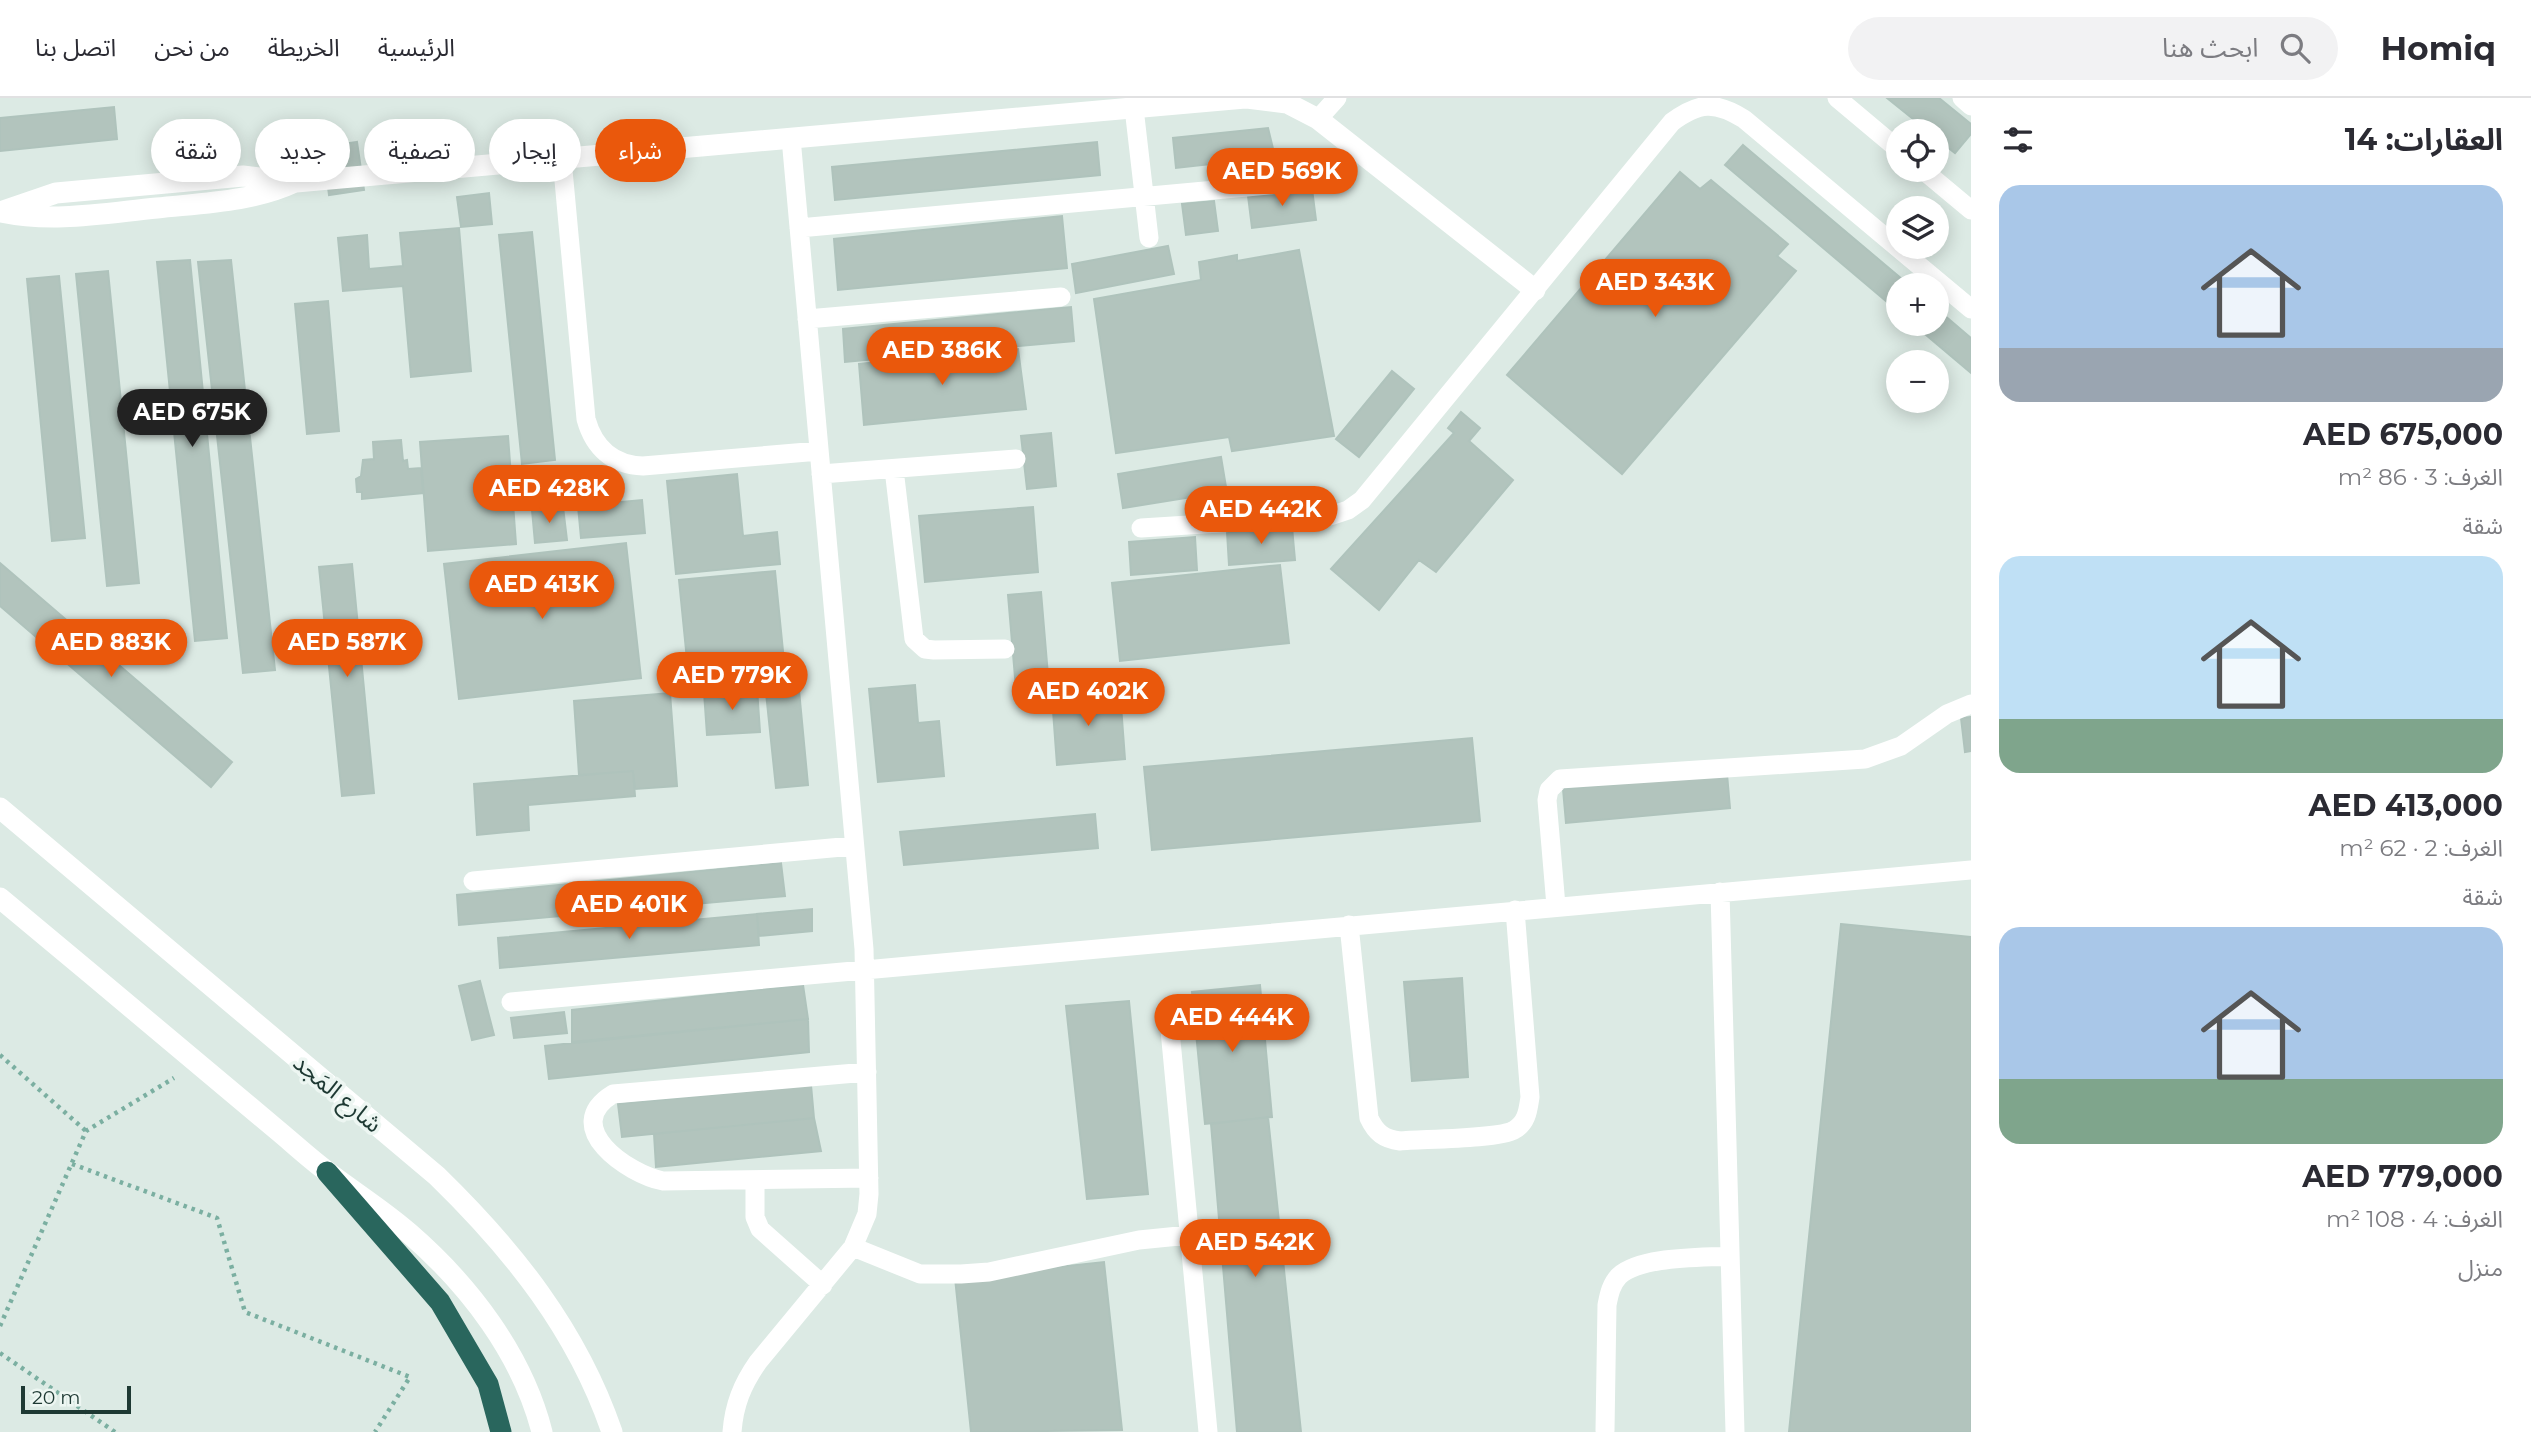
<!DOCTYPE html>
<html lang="ar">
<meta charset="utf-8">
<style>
:root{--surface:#fff;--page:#f2f2f3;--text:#2b2b33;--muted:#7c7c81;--line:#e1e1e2;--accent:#ea580c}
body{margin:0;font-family:Montserrat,"Noto Sans Arabic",sans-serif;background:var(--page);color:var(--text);direction:rtl;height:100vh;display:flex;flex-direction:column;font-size:26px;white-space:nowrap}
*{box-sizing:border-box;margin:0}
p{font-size:23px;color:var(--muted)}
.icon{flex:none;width:38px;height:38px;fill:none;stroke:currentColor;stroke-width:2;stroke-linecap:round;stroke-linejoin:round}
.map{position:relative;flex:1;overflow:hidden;direction:ltr}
.details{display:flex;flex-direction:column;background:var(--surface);width:560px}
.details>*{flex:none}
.guide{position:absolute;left:21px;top:21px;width:665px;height:63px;direction:rtl;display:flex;gap:14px}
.buttons{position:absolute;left:1886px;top:21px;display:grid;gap:14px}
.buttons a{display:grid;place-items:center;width:63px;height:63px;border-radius:50%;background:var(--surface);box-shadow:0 4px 18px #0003;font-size:35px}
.scale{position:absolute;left:21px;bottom:18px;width:110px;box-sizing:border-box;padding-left:7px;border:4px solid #1e3933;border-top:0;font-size:19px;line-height:24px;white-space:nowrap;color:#1e3933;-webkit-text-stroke:5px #edf6f2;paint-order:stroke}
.price{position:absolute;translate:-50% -60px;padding:0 16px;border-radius:24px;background:var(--accent);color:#fff;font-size:23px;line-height:46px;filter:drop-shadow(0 2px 4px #0008)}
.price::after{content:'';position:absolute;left:50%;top:42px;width:21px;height:16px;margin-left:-10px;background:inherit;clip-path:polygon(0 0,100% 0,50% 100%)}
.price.active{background:#222;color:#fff}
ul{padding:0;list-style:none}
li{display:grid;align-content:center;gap:14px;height:371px;padding:0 28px}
li span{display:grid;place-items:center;height:217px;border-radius:21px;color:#555}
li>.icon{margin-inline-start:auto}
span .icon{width:126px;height:126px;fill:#fffc;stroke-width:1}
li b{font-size:30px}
h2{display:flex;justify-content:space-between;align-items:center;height:84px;padding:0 28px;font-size:30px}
.pill{padding:0 24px;border-radius:32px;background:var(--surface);box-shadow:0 4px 18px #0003;font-size:24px;line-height:63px}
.pill.active{background:var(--accent);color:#fff}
header{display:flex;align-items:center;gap:42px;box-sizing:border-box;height:98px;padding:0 35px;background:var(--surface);border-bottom:2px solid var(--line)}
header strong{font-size:33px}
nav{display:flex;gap:38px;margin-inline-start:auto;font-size:24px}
.search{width:490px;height:63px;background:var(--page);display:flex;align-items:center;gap:18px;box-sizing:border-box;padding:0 24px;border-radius:38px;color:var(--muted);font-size:26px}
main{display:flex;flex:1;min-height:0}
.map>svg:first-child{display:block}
.building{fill:#b2c4bd;stroke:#afc3bc;stroke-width:2}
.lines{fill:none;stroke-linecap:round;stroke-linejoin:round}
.path{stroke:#7bafa1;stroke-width:4.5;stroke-dasharray:3.5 5;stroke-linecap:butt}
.lane{stroke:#fff;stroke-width:19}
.street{stroke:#fff;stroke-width:21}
.secondary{stroke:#fff;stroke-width:21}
.highway{stroke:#29665d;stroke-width:21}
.labels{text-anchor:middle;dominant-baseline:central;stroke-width:7;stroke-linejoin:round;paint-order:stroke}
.street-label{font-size:24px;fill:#1e3933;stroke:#edf6f2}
</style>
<header>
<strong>Homiq</strong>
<div class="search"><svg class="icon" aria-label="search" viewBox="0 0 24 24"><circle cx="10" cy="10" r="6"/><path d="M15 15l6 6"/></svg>ابحث هنا</div>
<nav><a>الرئيسية</a><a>الخريطة</a><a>من نحن</a><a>اتصل بنا</a></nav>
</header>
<main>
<section class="details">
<h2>العقارات: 14<svg class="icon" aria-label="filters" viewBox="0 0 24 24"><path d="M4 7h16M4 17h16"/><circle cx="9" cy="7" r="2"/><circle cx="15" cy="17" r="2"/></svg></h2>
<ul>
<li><span style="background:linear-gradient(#a9c7e8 75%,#9aa5b1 0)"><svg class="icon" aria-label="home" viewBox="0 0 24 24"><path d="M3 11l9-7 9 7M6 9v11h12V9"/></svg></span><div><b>AED 675,000</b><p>الغرف: 3 · 86 m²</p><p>شقة</p></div></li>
<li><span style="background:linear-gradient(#bfe0f5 75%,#7fa58c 0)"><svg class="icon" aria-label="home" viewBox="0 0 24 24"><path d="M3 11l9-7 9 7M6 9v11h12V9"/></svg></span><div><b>AED 413,000</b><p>الغرف: 2 · 62 m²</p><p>شقة</p></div></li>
<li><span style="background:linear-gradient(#a9c7e8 70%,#7fa58c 0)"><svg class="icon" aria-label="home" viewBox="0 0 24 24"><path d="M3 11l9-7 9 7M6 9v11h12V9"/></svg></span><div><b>AED 779,000</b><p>الغرف: 4 · 108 m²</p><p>منزل</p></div></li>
</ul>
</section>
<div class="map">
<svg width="1971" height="1334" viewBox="0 0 1971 1334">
<rect width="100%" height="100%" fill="#dceae4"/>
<!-- building -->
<path class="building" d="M1887 0H1939L1971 26V36L1955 55 1937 41V33H1928Z
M114 9 117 41 0 53V20Z
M1268 30 1275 59 1176 70 1173 40Z
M357 44 364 92 329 97 323 49Z
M1097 44 1100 77 835 102 832 69Z
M1743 47 1909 187H1899V214L1725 67Z
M1680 74 1700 91 1711 82 1788 146 1777 158 1796 173 1622 376 1507 277Z
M1312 91 1316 122 1252 130 1248 98Z
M489 95 492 126 461 129 457 99Z
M1214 103 1218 133 1186 137 1182 106Z
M1062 118 1067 170 838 192 834 141Z
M459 130 471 273 411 279 403 188 343 193 338 140 367 137 369 171 403 168 400 135Z
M532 134 555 362 522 366 499 137Z
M1168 148 1174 176 1076 195 1072 166Z
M1299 152 1334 338 1232 353 1229 339 1116 355 1094 201 1201 182 1199 164 1237 157V163Z
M190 162 227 540 195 543 157 164Z
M231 162 275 572 243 575 198 164Z
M108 173 139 485 107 488 76 176Z
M59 178 85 440 52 443 27 181Z
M328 203 339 333 307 336 295 206Z
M1071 209 1074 243 845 264 843 231Z
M1937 211 1971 240V275L1913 226H1937Z
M1018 251 1026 311 864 327 859 266Z
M1392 273 1414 291 1359 359 1336 341Z
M1461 314 1480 330 1469 343 1513 382 1436 474 1419 462 1379 512 1331 471 1454 335 1448 330Z
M1051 335 1056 388 1027 391 1021 338Z
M508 338 516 446 428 453 420 344Z
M401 342 403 363 407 362 408 371 421 370 423 395 362 401V394H357L356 381 361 378 363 362 374 361 373 344Z
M1221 359 1226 389 1192 395 1191 399 1123 410 1118 376Z
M737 376 743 438 777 434 780 466 676 476 667 383Z
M642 402 645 435 581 440 578 408Z
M563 409 567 442 535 445 532 412Z
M1033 409 1038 474 925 484 919 418Z
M1292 429 1295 462 1229 467 1227 434Z
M1195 439 1197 472 1131 477 1129 444Z
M626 445 641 580 459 601 444 466Z
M0 465 232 664 211 689 0 508Z
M352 466 374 695 342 698 319 469Z
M1280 467 1289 545 1120 563 1112 485Z
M775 473 786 583 690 592 679 482Z
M1041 494 1049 589 1016 591 1008 497Z
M915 587 918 625 939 623 944 678 878 684 869 591Z
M757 590 760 634 707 637 704 594Z
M799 592 808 687 776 690 766 595Z
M1120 594 1125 661 1057 667 1052 599Z
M670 595 677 688 635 691 633 673 579 677 574 603Z
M1971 619V653L1965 654 1961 620Z
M1472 640 1480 723 1152 752 1144 669Z
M633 673 635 698 528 707 529 732 477 737 474 686Z
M1727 676 1730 710 1566 725 1563 691Z
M1095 716 1098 750 904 767 900 734Z
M781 765 785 798 459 827 457 797Z
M812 811V833L759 838 757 816Z
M757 816 759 847 500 870 498 840Z
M1841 826 1971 839V1334H1789Z
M1462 880 1468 979 1412 983 1404 884Z
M480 883 494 937 472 942 459 888Z
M803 887 808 921 572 944V912Z
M1260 887 1272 1019 1205 1026 1192 894Z
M1129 903 1148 1096 1087 1101 1066 908Z
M564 914 567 935 514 940 511 920Z
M808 921 809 954 549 981 545 948Z
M811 987 814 1020 622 1039 618 1006Z
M1268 1019 1301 1334H1237L1211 1026Z
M814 1020 821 1053 656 1069 654 1036Z
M1104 1164 1122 1332 971 1334 955 1180Z"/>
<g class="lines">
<!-- path -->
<path class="path" d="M0 957 86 1033
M72 1066 217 1120 245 1214 410 1279 375 1334
M0 1228 86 1033 174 980
M0 1255 115 1334"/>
<!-- lane -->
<path class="lane" d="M1837 0 1899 52
M1962 0 1971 8
M1134 10 1149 140
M1318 21 1337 0
M562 61 586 321C594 350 613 367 643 368L819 353
M1923 72 1971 112
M799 130 1314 83
M807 221 1061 199
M894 371 914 541 925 551 934 552 1005 551
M821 376 1016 361
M1141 430 1330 418 1348 412 1362 402 1672 24C1699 4 1715 3 1744 21L1971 211
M473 783 853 748
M1720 794 1735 1334
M1556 808 1547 702 1549 692 1560 681 1865 661 1901 648 1947 616 1971 606
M1349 827 1369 1020C1376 1035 1384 1041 1400 1043 1421 1041 1500 1041 1514 1032 1527 1025 1528 1012 1530 999L1515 812
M511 904 1971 772
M1168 911 1208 1334
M867 974 613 996C559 1029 628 1076 663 1083L869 1080
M755 1083V1119L760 1131 823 1187
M853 1149 920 1176H961L989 1174 1139 1142 1189 1137
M1605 1332 1607 1207C1609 1197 1611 1186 1619 1178 1641 1158 1701 1160 1730 1158
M732 1334C734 1307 742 1287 758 1264L853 1149 867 1116 869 1096 864 851 791 40"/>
<!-- street -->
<path class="street" d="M1247 0 1287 5 1318 21 1535 192
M0 114 56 95 243 78 296 84 1245 0
M1 114C53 125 105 115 157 110 204 105 252 104 295 84"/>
<!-- secondary -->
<path class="secondary" d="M0 710 437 1078C513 1152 577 1232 612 1334
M0 800C92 877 184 953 276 1031 293 1045 310 1061 329 1075 355 1095 384 1113 409 1135 469 1187 522 1256 542 1334"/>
<!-- highway -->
<path class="highway" d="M327 1074 440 1204 488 1286 501 1334"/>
</g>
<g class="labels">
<!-- street labels -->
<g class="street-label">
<text transform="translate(338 995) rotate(40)">شارع المَجد</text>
</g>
</g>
</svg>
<div class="buttons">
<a><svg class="icon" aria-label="locate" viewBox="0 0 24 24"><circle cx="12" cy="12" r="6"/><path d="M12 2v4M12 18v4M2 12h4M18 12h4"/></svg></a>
<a><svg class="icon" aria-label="layers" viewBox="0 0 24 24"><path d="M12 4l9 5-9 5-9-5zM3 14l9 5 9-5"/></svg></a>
<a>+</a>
<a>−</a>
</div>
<div class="scale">20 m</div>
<b class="price" style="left:1282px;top:110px">AED 569K</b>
<b class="price" style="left:1655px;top:221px">AED 343K</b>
<b class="price" style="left:942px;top:289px">AED 386K</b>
<b class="price active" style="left:192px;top:351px">AED 675K</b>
<b class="price" style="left:549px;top:427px">AED 428K</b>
<b class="price" style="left:1261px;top:448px">AED 442K</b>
<b class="price" style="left:542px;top:523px">AED 413K</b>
<b class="price" style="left:111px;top:581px">AED 883K</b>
<b class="price" style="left:347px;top:581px">AED 587K</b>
<b class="price" style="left:732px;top:614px">AED 779K</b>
<b class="price" style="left:1088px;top:630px">AED 402K</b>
<b class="price" style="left:629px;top:843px">AED 401K</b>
<b class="price" style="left:1232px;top:956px">AED 444K</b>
<b class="price" style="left:1255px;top:1181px">AED 542K</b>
<div class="guide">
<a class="pill active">شراء</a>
<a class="pill">إيجار</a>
<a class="pill">تصفية</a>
<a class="pill">جديد</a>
<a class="pill">شقة</a>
</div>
</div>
</main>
